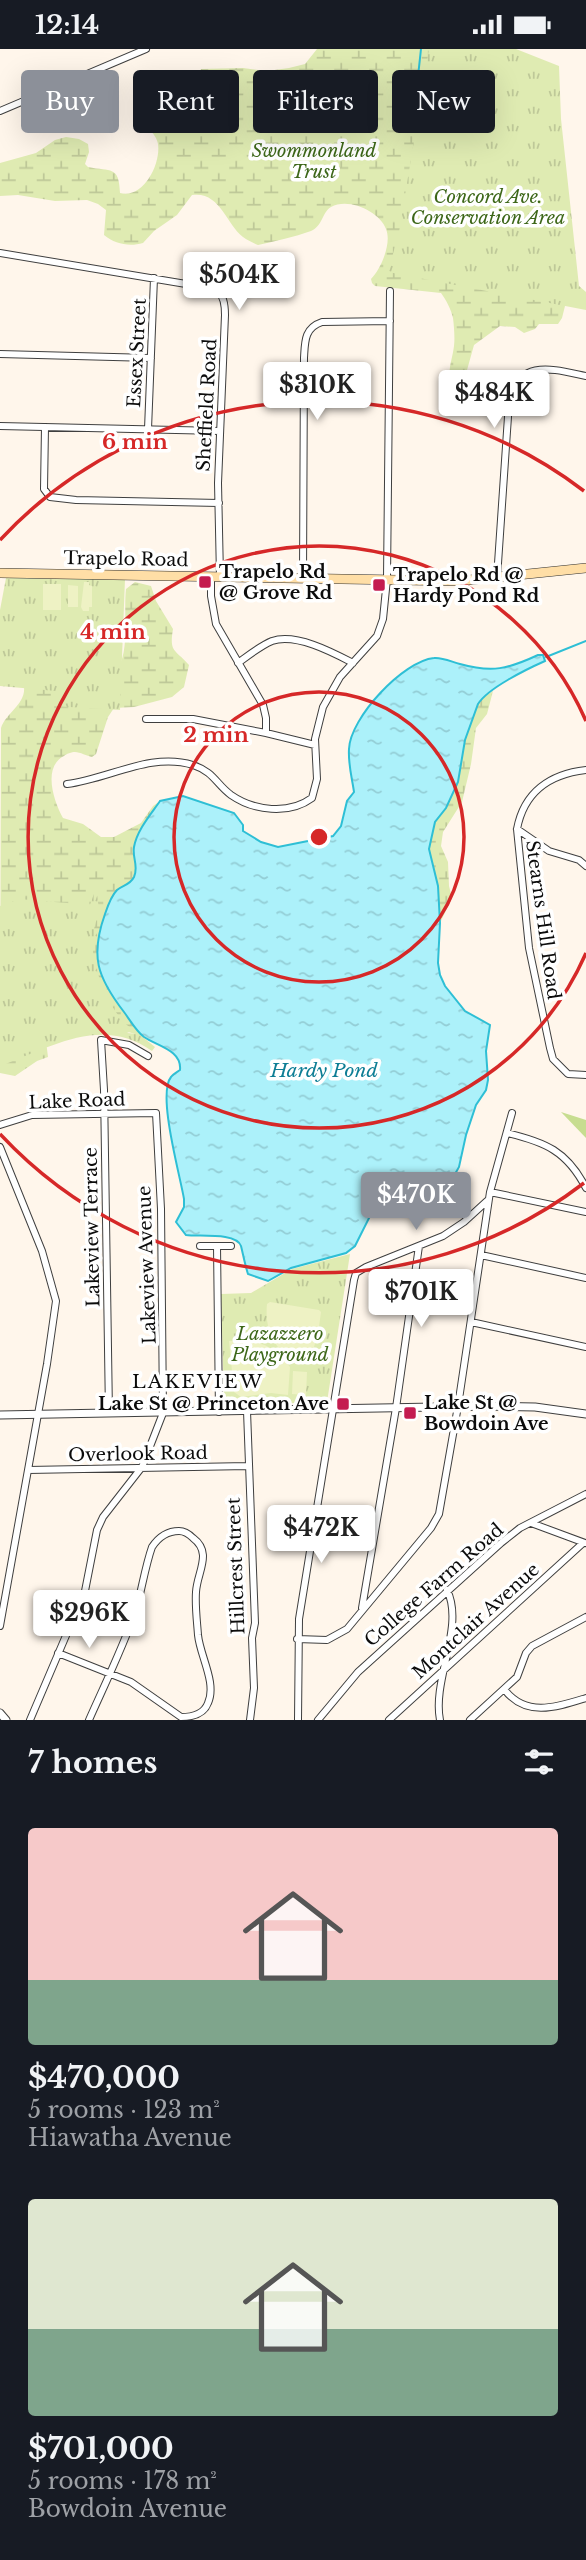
<!DOCTYPE html>
<meta charset="utf-8">
<style>
:root{--surface:#171b24;--page:#20242c;--text:#f1f3f6;--muted:#9ea1a6;--accent:#8c9099}
body{margin:0;font-family:"Libre Baskerville",serif;background:var(--page);color:var(--text);height:100vh;display:flex;flex-direction:column;font-size:26px;white-space:nowrap}
*{box-sizing:border-box;margin:0}
p{font-size:23px;color:var(--muted)}
.icon{flex:none;width:38px;height:38px;fill:none;stroke:currentColor;stroke-width:2;stroke-linecap:round;stroke-linejoin:round}
.map{position:relative;height:1671px;overflow:hidden}
.panel{display:flex;flex-direction:column;background:var(--surface);flex:1}
.panel>*{flex:none}
.guide{position:absolute;left:21px;top:21px;width:544px;height:63px;display:flex;gap:14px}
.price{position:absolute;translate:-50% -60px;padding:0 16px;border-radius:7px;background:#fff;color:#222;font-size:23px;line-height:46px;filter:drop-shadow(0 2px 4px #0008)}
.price::after{content:'';position:absolute;left:50%;top:42px;width:21px;height:16px;margin-left:-10px;background:inherit;clip-path:polygon(0 0,100% 0,50% 100%)}
.price.active{background:var(--accent);color:#fff}
ul{padding:0;list-style:none}
li{display:grid;align-content:center;gap:14px;height:371px;padding:0 28px}
li span{display:grid;place-items:center;height:217px;border-radius:7px;color:#555}
li>.icon{margin-inline-start:auto}
span .icon{width:126px;height:126px;fill:#fffc;stroke-width:1}
li b{font-size:30px}
h2{display:flex;justify-content:space-between;align-items:center;height:84px;padding:0 28px;font-size:30px}
.tag{padding:0 24px;border-radius:7px;background:var(--surface);box-shadow:0 7px 28px #0002;font-size:24px;line-height:63px}
.tag.active{background:var(--accent);color:#fff}
.status{display:flex;justify-content:space-between;align-items:center;height:49px;padding:0 35px;background:var(--surface);direction:ltr}
.status svg{height:19px;fill:currentColor}
.map>svg:first-child{display:block}
.forest{fill:url(#forest-crowns)}
.wetland{fill:url(#wetland-marsh)}
.park{fill:url(#park-tufts)}
.pitch{fill:#eef2c4}
.water{fill:url(#water-ripples);stroke:#2ebfd5;stroke-width:2}
.lines{fill:none;stroke-linecap:round;stroke-linejoin:round}
.stream{stroke:#2ebfd5;stroke-width:2}
.minor-casing{stroke:#3f3f3f;stroke-width:8}
.tertiary-casing{stroke:#3f3f3f;stroke-width:9}
.secondary-casing{stroke:#2e2e2e;stroke-width:10}
.minor{stroke:#fff;stroke-width:6}
.tertiary{stroke:#fff;stroke-width:7}
.secondary{stroke:#ffdea6;stroke-width:9}
.ring{fill:none;stroke:#d62828;stroke-width:3.5}
.poi-dot{fill:#c41c50;stroke:#fff;stroke-width:2.5}
.labels{text-anchor:middle;dominant-baseline:central;stroke-width:7;stroke-linejoin:round;paint-order:stroke}
.park-label{font-size:18px;font-style:italic;fill:#3d6719;stroke:#fff}
.street-label{font-size:18px;fill:#0c0c0c;stroke:#fff}
.poi-label{font-size:18px;font-weight:bold;fill:#0c0c0c;stroke:#fff;text-anchor:start}
.water-label{font-size:19px;font-style:italic;fill:#0e7e95;stroke:#fff}
.neighbourhood-label{font-size:19px;letter-spacing:2px;fill:#0c0c0c;stroke:#fff}
.centre{fill:#d62828;stroke:#fff;stroke-width:3.5}
.ring-label{font-size:21px;text-anchor:middle;font-weight:bold;fill:#d62828;stroke:#fff;stroke-width:7;stroke-linejoin:round;paint-order:stroke}
</style>
<div class="status"><b>12:14</b><svg viewBox="0 0 49 12"><path d="M0 12V9h3v3zM5 12V6h3v6zM10 12V3h3v9zM15 12V0h3v12zM26 1h20v11H26zM47 4h2v5h-2z"/></svg></div>
<div class="map">
<svg width="586" height="1671" viewBox="0 0 586 1671">
<defs>
<pattern id="forest-crowns" width="20" height="18" patternUnits="userSpaceOnUse" patternTransform="scale(1.75)"><rect width="20" height="18" fill="#c7dd90"/><path d="M2 6a3 3 0 1 1 6 0M12 15a3 3 0 1 1 6 0" fill="none" stroke="#aabc7b"/></pattern>
<pattern id="wetland-marsh" width="20" height="14" patternUnits="userSpaceOnUse" patternTransform="scale(1.75)"><rect width="20" height="14" fill="#dfebb2"/><path d="M1 5h8M5 5V1M11 12h8M15 12V8" fill="none" stroke="#bec898"/></pattern>
<pattern id="park-tufts" width="24" height="20" patternUnits="userSpaceOnUse" patternTransform="scale(1.75)"><rect width="24" height="20" fill="#dfebb2"/><path d="M3 7l-1-3M5 7V3M7 7l1-3M15 17l-1-3M17 17v-4M19 17l1-3" fill="none" stroke="#bec898"/></pattern>
<pattern id="water-ripples" width="26" height="14" patternUnits="userSpaceOnUse" patternTransform="scale(1.75)"><rect width="26" height="14" fill="#acf1fa"/><path d="M2 4q2-2 4 0t4 0M15 11q2-2 4 0t4 0" fill="none" stroke="#93cdd5"/></pattern>
</defs>
<rect width="100%" height="100%" fill="#fff6eb"/>
<!-- forest -->
<path class="forest" d="M561 1063 586 1071V1089Z"/>
<!-- wetland -->
<path class="wetland" d="M317 0H493L566 253 562 269 558 275H539L535 280 524 284 515 278 500 277 474 296 462 339 458 343C443 330 452 314 454 297 455 289 454 277 453 269 451 260 446 251 441 244L375 237 372 234 371 230C381 220 392 194 386 180 380 163 349 148 331 158 322 163 323 177 311 182 294 188 276 192 258 196 253 194 247 191 243 188 226 175 220 142 192 146L177 166 154 182 143 194C129 198 115 195 104 186L106 161 98 155 87 151 55 152 18 146 0 147V114L36 104 55 91 66 88 79 90 88 95 89 103 85 115 88 118C111 123 119 116 120 144 144 150 161 114 158 95 156 83 146 82 144 66L149 63H170L174 76 183 77C190 69 196 33 201 20L243 19 267 22 289 19 305 15Z
M135 533 151 537 156 552 173 580C169 604 175 600 189 616L184 638 172 648 134 658 114 659 108 668 96 705 92 708C87 707 80 703 75 703 72 703 66 705 64 707 42 718 54 753 63 769L83 775 101 788H114L141 774 153 757 160 752C152 764 140 778 135 793 131 806 140 816 133 829 130 835 126 835 122 839 115 846 108 858 105 867 83 916 114 950 142 987L118 980 45 984 48 1008 37 1012 15 1027 0 1024 1 679C6 664 26 655 24 638L115 624C131 604 123 566 126 540Z
M493 642 487 665 476 679 471 715 462 753 443 783 441 797 448 813 449 837 452 849 440 874 438 837 429 800 435 773 446 759 458 733 465 691 478 655 481 650Z"/>
<!-- park -->
<path class="park" d="M429 0H516L559 17 561 70 579 237 586 243V261L388 223 399 183Z
M6 529 125 530 120 661 53 657 56 642 0 637V561Z
M96 839 100 867 97 869 94 880 98 888C97 893 93 898 93 903 95 925 114 971 134 981L127 984 139 985 155 998 152 1002C102 966 51 998 0 1017V857L19 850 90 856Z
M350 1205 327 1353 264 1355 229 1353 224 1351 221 1245 251 1244 292 1220Z"/>
<!-- pitch -->
<path class="pitch" d="M84 533H89V536L92 537V558H89V562H83L81 558Z
M43 535H61V561H43Z
M68 536 78 537V558H68Z
M270 1253 319 1261 321 1263 318 1285 309 1314C278 1310 264 1285 267 1255Z
M229 1292C260 1292 270 1293 290 1318L288 1346 271 1344 241 1348 234 1343Z
M293 1322 307 1323 306 1346 292 1345Z"/>
<!-- water -->
<path class="water" d="M538 606H543L545 612C527 620 488 639 478 655L465 691 458 733 446 759 435 773 429 800 438 837 440 874 438 914 440 926 445 937 465 962 490 976 486 1002 488 1031 486 1041 476 1056 466 1086 459 1118 455 1125C443 1127 436 1142 423 1145L414 1138H408L384 1162 371 1165 355 1197 346 1204 291 1219 268 1232 248 1225C245 1216 243 1205 241 1197 236 1183 198 1188 186 1186L176 1173 184 1158V1150C180 1126 157 1045 171 1028 173 1025 177 1023 180 1021 182 1001 157 997 144 988 136 982 130 971 124 963 97 928 90 907 105 865 108 856 111 847 117 841 123 836 130 836 134 828 139 817 132 809 134 798 137 781 151 765 160 752L183 747 234 764 243 776V782L261 793 278 798 333 787 341 777 347 752 354 743C352 729 348 715 349 700 350 669 403 612 434 609 442 608 452 613 460 615 492 624 508 620 538 606Z"/>
<g class="lines">
<!-- stream -->
<path class="stream" d="M413 73 421 0
M546 608 586 592"/>
<defs>
<path id="minor" d="M0 62 146 0
M0 204 192 236C216 240 225 239 225 266L218 434 220 527
M0 305 151 309
M0 377 220 382
M45 378 44 440 50 448 76 451 219 454
M148 380 154 229
M211 527V547L216 575 263 656 266 669V684
M303 529 304 309C305 293 304 279 322 273L390 272
M497 529 509 353C519 309 552 320 586 327
M238 614C249 606 260 597 272 592 296 584 332 603 353 614
M146 670H193L266 684 315 696
M586 721C550 725 524 743 517 780L529 899 550 999 553 1010 568 1025 586 1026
M67 735C109 730 150 703 193 716 214 723 216 735 231 746 254 762 289 766 312 749L317 730 315 690 323 658 340 628 377 587 383 570 387 530 390 242
M517 780 549 802 579 811 586 817
M0 1076 32 1066 156 1064 161 1160 163 1364 142 1418 103 1468 97 1481 85 1542 30 1671
M507 1084C545 1093 567 1102 586 1139
M0 1098 42 1202 56 1252 47 1315 0 1577
M490 1143 586 1163
M200 1197H231
M217 1197 219 1363
M481 1206 586 1229
M471 1273 586 1298
M247 1362 255 1574 252 1589 254 1639 250 1671
M109 1364 104 1041 101 991 129 996 148 1007
M28 1421 248 1417
M531 1474 585 1494
M362 1559 396 1359 419 1197
M297 1590 327 1591 347 1580 431 1479 439 1465 458 1357 490 1143 512 1064
M58 1604 131 1633 181 1668C192 1668 204 1665 208 1654 217 1634 200 1607 198 1586 197 1572 195 1557 196 1543 197 1523 213 1504 193 1489 189 1485 184 1482 179 1482 167 1482 158 1489 152 1498 145 1518 142 1540 136 1561 123 1598 105 1635 89 1671
M504 1640C526 1669 557 1658 586 1649
M298 1671 299 1570 354 1231 356 1224 366 1218 443 1187 464 1173 487 1152
M318 1671 358 1623 501 1494 520 1479 586 1445
M389 1671 583 1494
M440 1671C432 1631 465 1577 447 1541
M470 1671 517 1628 526 1604 532 1597 586 1568"/>
<path id="tertiary" d="M0 1366 491 1357 535 1358 586 1365
M0 1664 6 1671"/>
<path id="secondary" d="M0 524 459 532 586 519"/>
</defs>
<!-- minor casing -->
<use href="#minor" class="minor-casing"/>
<!-- tertiary casing -->
<use href="#tertiary" class="tertiary-casing"/>
<!-- secondary casing -->
<use href="#secondary" class="secondary-casing"/>
<!-- minor -->
<use href="#minor" class="minor"/>
<!-- tertiary -->
<use href="#tertiary" class="tertiary"/>
<!-- secondary -->
<use href="#secondary" class="secondary"/>
</g>
<!-- distance rings -->
<g class="ring">
<circle cx="319" cy="788" r="145"/>
<path d="M586 904A291 291 0 1 1 586 672"/>
<path d="M584 1134A436 436 0 0 1 0 1085M0 491A436 436 0 0 1 584 442"/>
</g>
<!-- markers -->
<g class="poi-dot">
<rect x="198" y="526" width="14" height="14" rx="3.5"/>
<rect x="372" y="529" width="14" height="14" rx="3.5"/>
<rect x="336" y="1348" width="14" height="14" rx="3.5"/>
<rect x="403" y="1357" width="14" height="14" rx="3.5"/>
</g>
<g class="labels">
<!-- park labels -->
<g class="park-label">
<text x="314" y="102">Swommonland<tspan x="314" dy="21">Trust</tspan></text>
<text x="488" y="148">Concord Ave.<tspan x="488" dy="21">Conservation Area</tspan></text>
<text x="280" y="1285">Lazazzero<tspan x="280" dy="21">Playground</tspan></text>
</g>
<!-- street labels -->
<g class="street-label">
<text transform="translate(137 304) rotate(-87)">Essex Street</text>
<text transform="translate(207 356) rotate(-87)">Sheffield Road</text>
<text transform="translate(126 510) rotate(1)">Trapelo Road</text>
<text transform="translate(543 871) rotate(82)">Stearns Hill Road</text>
<text transform="translate(77 1052) rotate(-2)">Lake Road</text>
<text transform="translate(92 1178) rotate(-91)">Lakeview Terrace</text>
<text transform="translate(147 1216) rotate(-92)">Lakeview Avenue</text>
<text transform="translate(138 1405) rotate(-1)">Overlook Road</text>
<text transform="translate(236 1517) rotate(-92)">Hillcrest Street</text>
<text transform="translate(434 1536) rotate(-41)">College Farm Road</text>
<text transform="translate(476 1572) rotate(-42)">Montclair Avenue</text>
</g>
<!-- poi labels -->
<g class="poi-label">
<text x="219" y="523">Trapelo Rd<tspan x="219" dy="21">@ Grove Rd</tspan></text>
<text x="393" y="526">Trapelo Rd @<tspan x="393" dy="21">Hardy Pond Rd</tspan></text>
<text x="424" y="1354">Lake St @<tspan x="424" dy="21">Bowdoin Ave</tspan></text>
<text x="329" y="1355" text-anchor="end">Lake St @ Princeton Ave</text>
</g>
<!-- water labels -->
<g class="water-label">
<text x="324" y="1021">Hardy Pond</text>
</g>
<!-- neighbourhood labels -->
<g class="neighbourhood-label">
<text x="198" y="1332">LAKEVIEW</text>
</g>
</g>
<circle cx="319" cy="788" r="10" class="centre"/>
<g class="ring-label">
<text x="135" y="400">6 min</text>
<text x="113" y="590">4 min</text>
<text x="216" y="693">2 min</text>
</g>
</svg>
<b class="price" style="left:239px;top:263px">$504K</b>
<b class="price" style="left:317px;top:373px">$310K</b>
<b class="price" style="left:494px;top:381px">$484K</b>
<b class="price active" style="left:416px;top:1183px">$470K</b>
<b class="price" style="left:421px;top:1280px">$701K</b>
<b class="price" style="left:321px;top:1516px">$472K</b>
<b class="price" style="left:89px;top:1601px">$296K</b>
<div class="guide">
<a class="tag active">Buy</a>
<a class="tag">Rent</a>
<a class="tag">Filters</a>
<a class="tag">New</a>
</div>
</div>
<section class="panel">
<h2>7 homes<svg class="icon" aria-label="filters" viewBox="0 0 24 24"><path d="M4 7h16M4 17h16"/><circle cx="9" cy="7" r="2"/><circle cx="15" cy="17" r="2"/></svg></h2>
<ul>
<li><span style="background:linear-gradient(#f6c9c9 70%,#7fa58c 0)"><svg class="icon" aria-label="home" viewBox="0 0 24 24"><path d="M3 11l9-7 9 7M6 9v11h12V9"/></svg></span><div><b>$470,000</b><p>5 rooms · 123 m²</p><p>Hiawatha Avenue</p></div></li>
<li><span style="background:linear-gradient(#dfe7d0 60%,#7fa58c 0)"><svg class="icon" aria-label="home" viewBox="0 0 24 24"><path d="M3 11l9-7 9 7M6 9v11h12V9"/></svg></span><div><b>$701,000</b><p>5 rooms · 178 m²</p><p>Bowdoin Avenue</p></div></li>
</ul>
</section>
